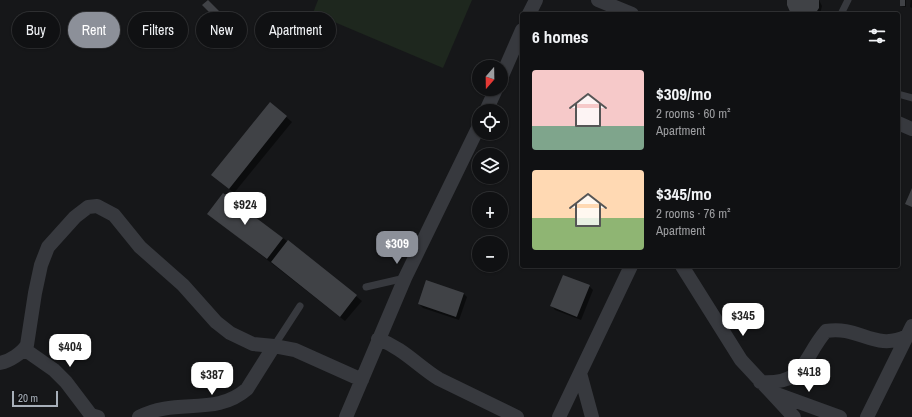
<!DOCTYPE html>
<meta charset="utf-8">
<style>
:root{--surface:#101113;--page:#191a1c;--text:#f1f3f6;--muted:#9c9da0;--line:#303133;--accent:#8c9099}
body{margin:0;font-family:"Archivo Narrow",sans-serif;background:var(--page);color:var(--text);height:100vh;display:flex;flex-direction:column;font-size:15px;white-space:nowrap}
*{box-sizing:border-box;margin:0}
p{font-size:13px;color:var(--muted)}
.icon{flex:none;width:22px;height:22px;fill:none;stroke:currentColor;stroke-width:2;stroke-linecap:round;stroke-linejoin:round}
.map{position:relative;flex:1;overflow:hidden}
.side{position:absolute;left:520px;top:12px;width:380px;height:256px;display:flex;flex-direction:column;background:var(--surface);border-radius:4px;box-shadow:0 1px 3px #0004,0 0 0 1px var(--line)}
.side>*{flex:none}
.banner{position:absolute;left:12px;top:12px;width:380px;height:36px;display:flex;gap:8px}
.needle{width:26px;rotate:200deg}
.fabs{position:absolute;left:472px;top:60px;display:grid;gap:8px}
.fabs a{display:grid;place-items:center;width:36px;height:36px;border-radius:50%;background:var(--surface);box-shadow:0 1px 3px #0004,0 0 0 1px var(--line);font-size:20px}
.scale{position:absolute;left:12px;bottom:10px;width:46px;box-sizing:border-box;padding-left:4px;border:2px solid #a7afb9;border-top:0;font-size:11px;line-height:14px;white-space:nowrap;color:#a7afb9;-webkit-text-stroke:3px #111214;paint-order:stroke}
.price{position:absolute;translate:-50% -34px;padding:0 9px;border-radius:8px;background:#fff;color:#222;font-size:13px;line-height:26px;filter:drop-shadow(0 1px 2px #0008)}
.price::after{content:'';position:absolute;left:50%;top:24px;width:12px;height:9px;margin-left:-6px;background:inherit;clip-path:polygon(0 0,100% 0,50% 100%)}
.price.active{background:var(--accent);color:#fff}
ul{padding:0;list-style:none}
li{display:flex;align-items:center;gap:12px;height:100px;padding:0 12px}
li span{display:grid;place-items:center;flex:none;width:112px;height:80px;border-radius:4px;color:#555}
li>.icon{margin-inline-start:auto}
span .icon{width:48px;height:48px;fill:#fffc;stroke-width:1}
li b{font-size:17px}
h2{display:flex;justify-content:space-between;align-items:center;height:48px;padding:0 12px;font-size:17px}
.pill{padding:0 14px;border-radius:18px;background:var(--surface);box-shadow:0 1px 3px #0004,0 0 0 1px var(--line);font-size:14px;line-height:36px}
.pill.active{background:var(--accent);color:#fff}
.map>svg:first-child{display:block}
.green{fill:#1e271e}
.shadow{fill:#0007}
.building{fill:#404246}
.lines{fill:none;stroke-linecap:round;stroke-linejoin:round}
.service{stroke:#37393e;stroke-width:7}
.minor{stroke:#37393e;stroke-width:14}
</style>
<div class="map">
<svg width="912" height="417" viewBox="0 0 912 417">
<rect width="100%" height="100%" fill="#161719"/>
<!-- green -->
<path class="green" d="M318 0H472L443 68 313 13Z"/>
<!-- shadow -->
<path class="shadow" d="M789 0H819L822 6 820 14H793Z
M901 0H906V7L901 6Z
M911 0H912V8L910 7Z
M208 1 226 20 222 23 204 5Z
M270 103 292 122 234 193 218 180Z
M209 214 283 238 362 301 345 321Z
M589 286 593 290 581 320 555 310 552 306Z
M464 294 467 297 459 320 423 308 419 304Z"/>
<!-- building -->
<path class="building" d="M208 0 225 17 220 23 202 5Z
M787 0H819V8L815 14H791L787 5Z
M900 0H905V6H900Z
M270 102 287 116 229 189 211 175Z
M912 188V207L905 204Z
M223 193 283 238 267 259 207 214Z
M288 240 357 295 340 317 271 262Z
M563 275 590 285 577 317 550 306Z
M426 280 464 293 456 317 418 304Z"/>
<g class="lines">
<!-- service -->
<path class="service" d="M841 14 848 0
M898 94 912 98
M366 287 405 278
M274 346 300 306"/>
<!-- minor -->
<path class="minor" d="M598 0 632 14
M529 14 536 0
M501 78 522 30
M486 111 496 89
M898 123 912 129
M682 266 741 360 794 417
M378 339C403 348 418 366 439 379L517 417
M24 349 54 370 66 382 91 415 98 417
M0 363C10 361 22 353 27 345L35 293 41 265 48 247 75 217 88 207 97 206 114 215 140 247 183 285 216 322 230 333 253 344 274 346 295 350 362 380
M580 373 592 417
M760 382C806 385 802 359 826 331 859 325 875 352 907 336
M774 393 840 417
M139 417C176 397 215 417 247 389L274 346
M346 417 405 278 479 126
M559 417 631 266
M867 417 912 326"/>
</g>
</svg>
<div class="fabs">
<a><svg class="needle" viewBox="-14 -14 28 28"><path d="M0-13l5 13h-10z" fill="#e53935"/><path d="M0 13l5-13h-10z" fill="#9c9da0"/></svg></a>
<a><svg class="icon" aria-label="locate" viewBox="0 0 24 24"><circle cx="12" cy="12" r="6"/><path d="M12 2v4M12 18v4M2 12h4M18 12h4"/></svg></a>
<a><svg class="icon" aria-label="layers" viewBox="0 0 24 24"><path d="M12 4l9 5-9 5-9-5zM3 14l9 5 9-5"/></svg></a>
<a>+</a>
<a>−</a>
</div>
<div class="scale">20 m</div>
<b class="price" style="left:245px;top:226px">$924</b>
<b class="price active" style="left:397px;top:265px">$309</b>
<b class="price" style="left:743px;top:337px">$345</b>
<b class="price" style="left:70px;top:368px">$404</b>
<b class="price" style="left:809px;top:393px">$418</b>
<b class="price" style="left:212px;top:396px">$387</b>
<div class="banner">
<a class="pill">Buy</a>
<a class="pill active">Rent</a>
<a class="pill">Filters</a>
<a class="pill">New</a>
<a class="pill">Apartment</a>
</div>
<section class="side">
<h2>6 homes<svg class="icon" aria-label="filters" viewBox="0 0 24 24"><path d="M4 7h16M4 17h16"/><circle cx="9" cy="7" r="2"/><circle cx="15" cy="17" r="2"/></svg></h2>
<ul>
<li><span style="background:linear-gradient(#f6c9c9 70%,#7fa58c 0)"><svg class="icon" aria-label="home" viewBox="0 0 24 24"><path d="M3 11l9-7 9 7M6 9v11h12V9"/></svg></span><div><b>$309/mo</b><p>2 rooms · 60 m²</p><p>Apartment</p></div></li>
<li><span style="background:linear-gradient(#ffd9b3 60%,#8fb573 0)"><svg class="icon" aria-label="home" viewBox="0 0 24 24"><path d="M3 11l9-7 9 7M6 9v11h12V9"/></svg></span><div><b>$345/mo</b><p>2 rooms · 76 m²</p><p>Apartment</p></div></li>
</ul>
</section>
</div>
